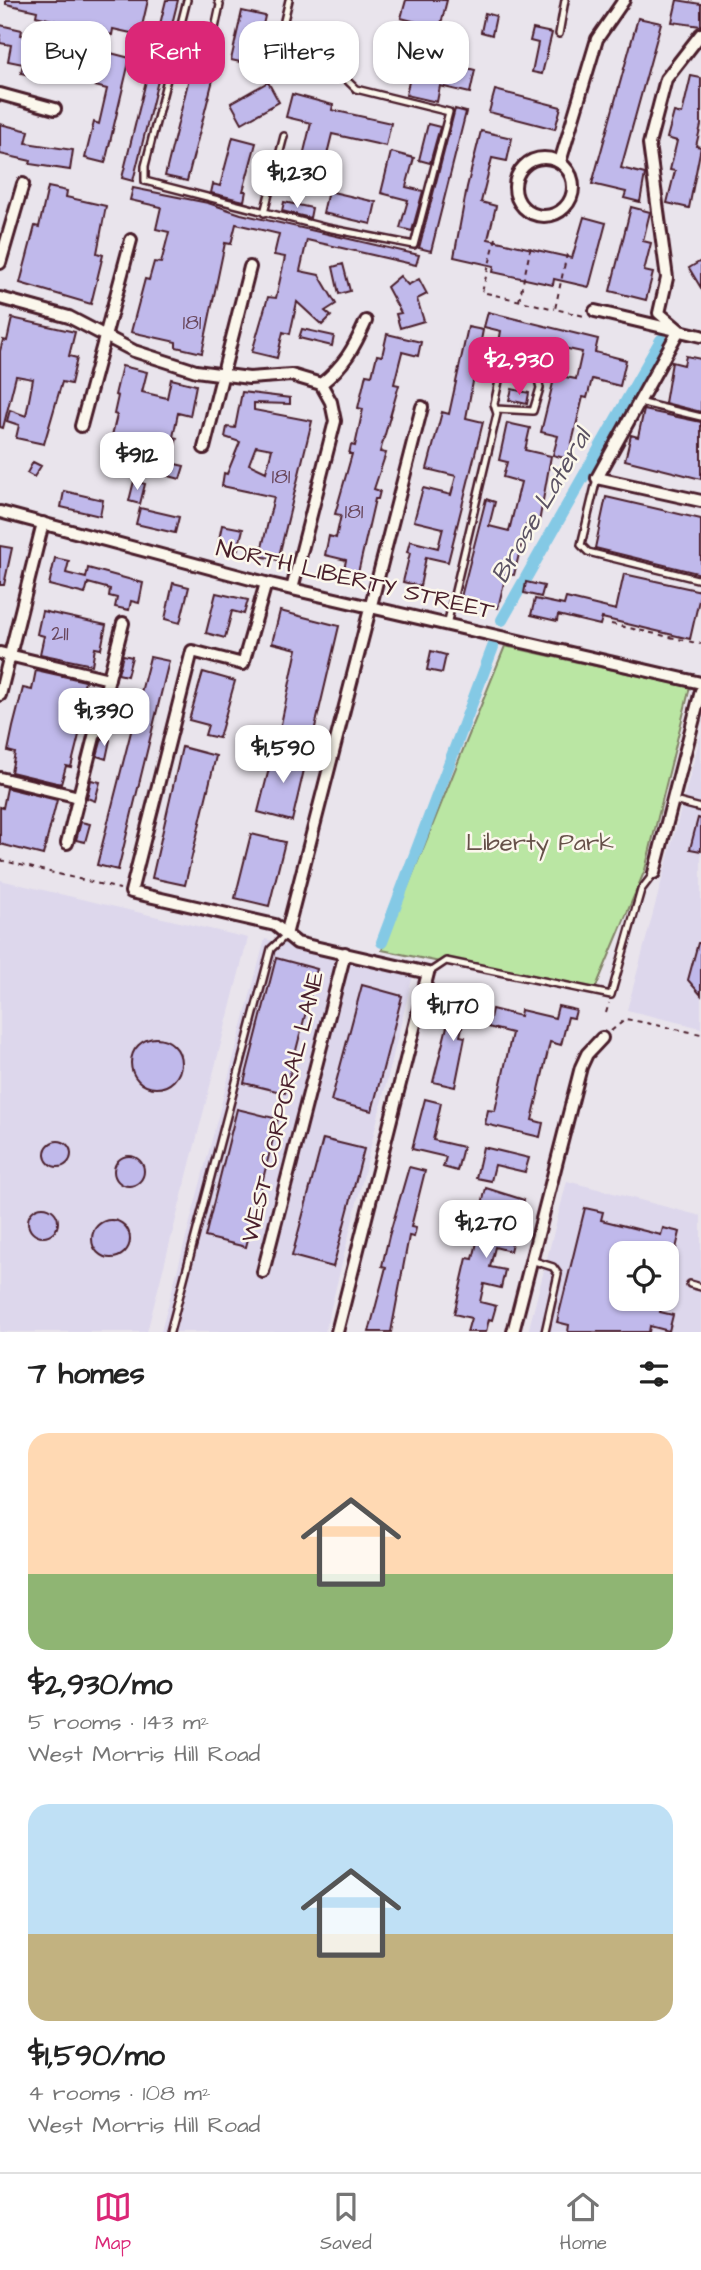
<!DOCTYPE html>
<meta charset="utf-8">
<style>
:root{--surface:#fff;--page:#f2f2f2;--text:#222;--muted:#767676;--line:#e0e0e0;--accent:#db2777}
body{margin:0;font-family:"Architects Daughter",sans-serif;background:var(--page);color:var(--text);height:100vh;display:flex;flex-direction:column;font-size:26px;white-space:nowrap}
*{box-sizing:border-box;margin:0}
p{font-size:23px;color:var(--muted)}
.icon{flex:none;width:38px;height:38px;fill:none;stroke:currentColor;stroke-width:2;stroke-linecap:round;stroke-linejoin:round}
.map{position:relative;height:1332px;overflow:hidden}
.side{display:flex;flex-direction:column;background:var(--surface);flex:1}
.side>*{flex:none}
.hud{position:absolute;left:21px;top:21px;width:660px;height:63px;display:flex;gap:14px}
.buttons{position:absolute;left:609px;top:1241px;display:grid;gap:14px}
.buttons a{display:grid;place-items:center;width:70px;height:70px;border-radius:14px;background:var(--surface);box-shadow:0 2px 5px #0004;font-size:35px}
.price{position:absolute;translate:-50% -60px;padding:0 16px;border-radius:14px;background:#fff;color:#222;font-size:23px;line-height:46px;filter:drop-shadow(0 2px 4px #0008)}
.price::after{content:'';position:absolute;left:50%;top:42px;width:21px;height:16px;margin-left:-10px;background:inherit;clip-path:polygon(0 0,100% 0,50% 100%)}
.price.current{background:var(--accent);color:#fff}
ul{padding:0;list-style:none}
li{display:grid;align-content:center;gap:14px;height:371px;padding:0 28px}
li span{display:grid;place-items:center;height:217px;border-radius:21px;color:#555}
li>.icon{margin-inline-start:auto}
span .icon{width:126px;height:126px;fill:#fffc;stroke-width:1}
li b{font-size:30px}
h2{display:flex;justify-content:space-between;align-items:center;height:84px;padding:0 28px;font-size:30px}
.chip{padding:0 24px;border-radius:21px;background:var(--surface);box-shadow:0 2px 5px #0004;font-size:24px;line-height:63px}
.chip.current{background:var(--accent);color:#fff}
.menu{display:flex;justify-content:space-around;align-items:center;height:98px;border-top:2px solid var(--line);background:var(--surface);font-size:19px;color:var(--muted)}
.menu a{display:grid;justify-items:center;gap:4px}
.menu .current{color:var(--accent)}
.map>svg:first-child{display:block}
.built{fill:#ddd7ec;fill-rule:evenodd}
.green{fill:#bae6a3;stroke:#828267;stroke-width:2}
.lines{fill:none;stroke-linecap:round;stroke-linejoin:round}
.canal{stroke:#84c9e5;stroke-width:12}
.building{fill:#c0b9eb;stroke:#4a1f2b;stroke-width:2;fill-rule:evenodd}
.lane-casing{stroke:#4a1f2b;stroke-width:10}
.street-casing{stroke:#4a1f2b;stroke-width:16}
.path{stroke:#4a1f2b;stroke-width:2;stroke-dasharray:5 5;stroke-linecap:butt}
.lane{stroke:#fbf7ec;stroke-width:5}
.street{stroke:#fbf7ec;stroke-width:10}
.labels{text-anchor:middle;dominant-baseline:central;stroke-width:5;stroke-linejoin:round;paint-order:stroke}
.number-label{font-size:21px;fill:#68465b}
.street-label{font-size:24px;fill:#4a1f2b;stroke:#fbf7ec}
.park-label{font-size:24px;fill:#665149;stroke:#fbf7ec}
.water-label{font-size:26px;font-style:italic;fill:#5b5263;stroke:#fbf7ec}
</style>
<div class="map">
<svg width="701" height="1332" viewBox="0 0 701 1332">
<rect width="100%" height="100%" fill="#e9e4ec"/>
<filter id="ink" filterUnits="userSpaceOnUse"><feTurbulence type="fractalNoise" baseFrequency=".0143" numOctaves="2"/><feDisplacementMap in="SourceGraphic" scale="14" xChannelSelector="R" yChannelSelector="G"/><feConvolveMatrix kernelMatrix="1 2 1 2 8 2 1 2 1" color-interpolation-filters="sRGB"/></filter>
<g filter="url(#ink)">
<!-- built -->
<path class="built" d="M701 734V1028L627 1010Z
M0 880 248 938 147 1332H0Z
M265 939 413 975 325 1332H161Z
M567 1181 701 1216V1332H528ZM621 1253H667V1298H621Z"/>
<!-- green -->
<path class="green" d="M505 646 690 687 645 870 593 994 382 950Z"/>
<g class="lines">
<!-- canal -->
<path class="canal" d="M502 620 661 340
M382 942 493 647"/>
</g>
<!-- building -->
<path class="building" d="M6 0H148L140 35 113 29 112 35 36 16 37 11 6 4Z
M166 0H178L133 181 122 178Z
M406 0H447L440 28 401 18Z
M677 0 701 4V26L672 22Z
M242 11 265 16 254 65 231 60Z
M485 13 496 16 492 35 481 32Z
M638 18 661 23 621 168 645 174 640 202 624 198 626 192 592 184Z
M0 25 22 30 21 35 70 46 63 73 40 68 38 77 21 73 23 64 8 61 11 45 0 43Z
M533 29 552 33 542 74 532 72 538 43 530 41Z
M392 49 475 70 470 93 440 86 437 102 406 95 410 77 386 72Z
M103 51 130 58 105 163 85 158 94 122 99 124 107 89 95 86 100 65 86 62 88 52 102 55Z
M193 62 216 68 187 181 165 176Z
M691 76 701 78V125L696 146 701 147 689 208 667 203 675 171 670 170 677 141 667 138 674 112 682 114Z
M268 82 279 102 242 123 231 103Z
M495 90 561 107 555 129 489 112Z
M292 94 333 105 332 110 391 123 386 146 332 134 318 191 296 185 311 123 286 117Z
M455 109 466 112 431 251 419 248Z
M0 124 29 131 26 143 73 150 70 170 30 164 31 161 0 154Z
M428 124 440 127 430 163 419 160Z
M481 131 512 138 507 161 492 158 481 202 496 206 488 239 572 258 584 217 606 223 589 287 554 279 553 285 493 272 494 266 454 257 467 187Z
M233 137 256 143 243 191H246L244 201 211 193 213 184 220 186Z
M391 152 414 158 406 187 423 191 412 231 400 228 408 200 381 193Z
M48 187 67 191 66 197 106 206 97 253 103 255 91 304 20 283 35 226 39 227Z
M133 188 208 203 241 214 419 255 416 265 307 240 300 271 319 275 336 304 325 311 331 316 322 325 297 302 290 334 283 332 277 358 252 352 268 297 276 298 285 257 274 255 279 234 236 224 231 244 225 243 202 353 176 347V342L131 332 145 279 149 280 154 262 161 263 169 232 156 229 161 207 130 200Z
M328 191 376 202 371 224 323 213Z
M284 202 312 208 310 218 282 211Z
M631 207 650 212 643 241 651 243 644 271 653 273 646 300 610 291Z
M701 261V288L689 268Z
M343 264 350 291 339 294 333 267Z
M400 276 408 285 419 279 427 294 417 299 424 321 400 328 396 314 401 313 387 287Z
M488 312 598 339 595 352 626 360 620 386 592 379 587 398 583 397 568 459 553 455 558 436 541 432 555 375 576 379 582 352 554 346 550 365 497 353 501 331 484 327Z
M12 318 75 332 69 356 77 358 71 384 62 382 44 444 16 438 19 425 7 421 10 410 26 416 33 379 16 376 3 428 0 427V351L3 340 7 341Z
M468 327 483 330 466 418 483 422 448 562 426 557 420 586 403 582 410 553 407 552 410 541 438 548 443 528 414 521 423 488 451 495 456 476 427 469 442 412 449 414Z
M302 329 334 336 332 346 299 338Z
M387 334 421 342 418 356 402 352 394 384 399 385 380 452 386 453 374 489 380 491 378 499H375L358 573 344 570 346 560 325 555 329 536 336 538 341 515 335 514 352 454H349L351 445 355 446 363 409 358 408 366 374 372 375 377 355 382 356Z
M686 356 701 359V412L665 403 672 362 684 365Z
M122 366 147 372 142 392 167 398 171 379 196 385 190 416 178 413 173 437 177 438 171 463 184 466 180 479 147 470 154 446 137 442 136 446 124 443 120 463 106 460 117 415 114 414 118 396 115 395Z
M512 389 529 393 527 404 509 400Z
M242 392 290 398V404L254 403V410L312 421 278 560 260 556 274 497 222 486 224 473 227 474 240 442 225 437 227 427 235 428ZM256 446 272 449 266 472 249 464Z
M644 410 701 422V479L625 460 631 435 638 437Z
M507 423 530 428 525 450 551 456 538 528 526 525 514 575 506 574 498 608 461 597 486 499 495 502 489 526 509 531 521 482 503 477 507 462 499 460Z
M33 462 41 466 34 477 27 473Z
M134 481 145 484 140 504 129 501Z
M64 491 103 500 100 516 61 507Z
M606 497 701 519V574L595 548Z
M140 508 179 517 175 533 136 524Z
M222 525 243 529 238 549 218 544Z
M0 546 12 548 4 585H0Z
M55 558 69 561 66 573 86 578 88 568 143 583 139 603 131 601 129 610 115 607 117 598 109 596 110 589 88 583 85 594 49 585Z
M624 574 701 591 690 639 602 618 600 625 558 615 557 621 531 615 535 599 564 605 566 598 616 610Z
M526 582 544 586 541 597 524 593Z
M173 583 189 587 180 623 165 619Z
M216 593 248 600 244 614 232 611 225 638 206 633Z
M42 611 106 625 101 649 95 648 92 665 40 654 44 636 37 634Z
M280 611 339 626 313 736 280 729 297 649 272 643Z
M431 651 446 655 442 673 427 670Z
M123 655 132 657 127 676 118 674Z
M150 657 169 661 118 870 97 865Z
M36 670 85 681 81 702 87 703 71 767 66 766 61 784 11 772 15 753 8 751 13 727 23 688 32 690Z
M203 672 235 681 219 738 205 735 208 725 189 720Z
M112 697 121 699 117 717 108 715Z
M102 738 110 740 106 759 97 756Z
M182 747 216 756 185 885 152 878Z
M274 749 307 757 292 821 258 812Z
M91 780 100 782 95 801 87 798Z
M7 788 57 800 43 855 0 844V807L3 808Z
M698 818 701 819V851L690 849Z
M81 822 90 824 85 842 76 840Z
M251 834 285 842 269 906 235 898Z
M698 943H701V995L688 980Z
M276 958 317 969 285 1093 244 1083Z
M362 985 402 996 372 1111 331 1101Z
M456 991 470 994 460 1036 465 1037 455 1087 433 1082Z
M558 1006 576 1010 574 1018 568 1017 561 1045 550 1042 532 1120 543 1123 540 1137 485 1124 488 1110 495 1111 512 1033 488 1027 492 1009 520 1016 521 1010 555 1018Z
M131 1063a25 25 0 1 1 50 0a25 25 0 1 1-50 0Z
M425 1099 441 1103 433 1140 463 1147 457 1171 443 1167 446 1157 412 1149Z
M237 1109 278 1119 246 1247 205 1237Z
M323 1139 364 1149 333 1267 292 1256Z
M45 1154a13 13 0 1 1 26 0a13 13 0 1 1-26 0Z
M483 1147 529 1158 525 1172 495 1165 491 1181 476 1178Z
M114 1171a15 15 0 1 1 30 0a15 15 0 1 1-30 0Z
M409 1167 425 1171 411 1227 416 1228 414 1237 409 1236 391 1332H369L386 1267 382 1266 389 1236Z
M486 1188 524 1200 520 1217 505 1214 501 1232 514 1235 510 1251 495 1247 490 1267 505 1270 501 1288 484 1284 480 1302 496 1306 492 1320 489 1319 486 1332H467L471 1318 454 1314 467 1258 473 1259 484 1213 480 1212Z
M28 1222a15 15 0 1 1 30 0a15 15 0 1 1-30 0Z
M585 1208 603 1212 601 1220 661 1235 663 1228 680 1232 670 1273H667V1253H621V1298L663 1301 660 1312 673 1315 669 1331 650 1326 649 1332H568L569 1325 557 1322Z
M92 1239a19 19 0 1 1 38 0a19 19 0 1 1-38 0Z"/>
<g class="lines">
<defs>
<path id="lane" d="M187 0 145 166V181L327 228 414 245 449 112 356 89 331 65 287 54 280 37 289 0
M559 34 565 0
M211 47 220 5 218 0
M264 213 284 136
M639 402 701 417
M597 478 581 545 588 552 701 580
M447 625 497 414 494 404 501 372 510 369 537 376 540 388 533 411 496 409
M674 801 701 808
M428 973 446 961 611 995 641 890 654 873
M531 1260 553 1267 558 1274 545 1332
M690 1284 701 1287
M170 1332 271 949 286 935"/>
<path id="street" d="M701 34 666 79 649 144 667 278 659 313 679 330 597 478 701 501
M0 94 55 109
M515 187a29 29 0 1 1 58 0a29 29 0 1 1-58 0Z
M560 162 597 39 624 0
M0 263 23 184
M0 298 69 317 134 351 196 371 249 378 291 375 321 384 331 402 335 421 292 589
M595 311 701 336
M321 384C344 366 354 348 366 321
M81 426 131 240
M204 448 250 267
M0 512 266 583 701 683
M266 583 243 664 192 651 131 892 275 925 297 943 428 973 337 1332
M0 653 109 679
M0 695 43 523
M0 778 79 797
M67 843 123 623
M654 873 701 691
M286 935 422 407
M263 1272 345 953
M513 1332 581 1067 587 1054 602 1038"/>
</defs>
<!-- lane casing -->
<use href="#lane" class="lane-casing"/>
<!-- street casing -->
<use href="#street" class="street-casing"/>
<!-- path -->
<path class="path" d="M496 238 482 292 555 309
M567 254 555 309 584 316
M519 301 531 246
M611 624 701 644
M0 860 120 889
M606 1013 609 1003
M611 1031 626 1019 701 1034"/>
<!-- lane -->
<use href="#lane" class="lane"/>
<!-- street -->
<use href="#street" class="street"/>
</g>
</g>
<g class="labels">
<!-- number labels -->
<g class="number-label">
<text x="192" y="322">181</text>
<text x="281" y="476">181</text>
<text x="354" y="511">181</text>
<text x="60" y="633">211</text>
</g>
<!-- street labels -->
<g class="street-label">
<text transform="translate(355 580) rotate(13)">NORTH LIBERTY STREET</text>
<text transform="translate(283 1107) rotate(-76)">WEST CORPORAL LANE</text>
</g>
<!-- park labels -->
<g class="park-label">
<text x="540" y="843">Liberty Park</text>
</g>
<!-- water labels -->
<g class="water-label">
<text transform="translate(541 506) rotate(-60)">Brose Lateral</text>
</g>
</g>
</svg>
<div class="buttons">
<a><svg class="icon" aria-label="locate" viewBox="0 0 24 24"><circle cx="12" cy="12" r="6"/><path d="M12 2v4M12 18v4M2 12h4M18 12h4"/></svg></a>
</div>
<b class="price" style="left:297px;top:210px">$1,230</b>
<b class="price current" style="left:519px;top:397px">$2,930</b>
<b class="price" style="left:137px;top:492px">$912</b>
<b class="price" style="left:104px;top:748px">$1,390</b>
<b class="price" style="left:283px;top:785px">$1,590</b>
<b class="price" style="left:453px;top:1043px">$1,170</b>
<b class="price" style="left:486px;top:1260px">$1,270</b>
<div class="hud">
<a class="chip">Buy</a>
<a class="chip current">Rent</a>
<a class="chip">Filters</a>
<a class="chip">New</a>
</div>
</div>
<section class="side">
<h2>7 homes<svg class="icon" aria-label="filters" viewBox="0 0 24 24"><path d="M4 7h16M4 17h16"/><circle cx="9" cy="7" r="2"/><circle cx="15" cy="17" r="2"/></svg></h2>
<ul>
<li><span style="background:linear-gradient(#ffd9b3 65%,#8fb573 0)"><svg class="icon" aria-label="home" viewBox="0 0 24 24"><path d="M3 11l9-7 9 7M6 9v11h12V9"/></svg></span><div><b>$2,930/mo</b><p>5 rooms · 143 m²</p><p>West Morris Hill Road</p></div></li>
<li><span style="background:linear-gradient(#bfe0f5 60%,#c2b280 0)"><svg class="icon" aria-label="home" viewBox="0 0 24 24"><path d="M3 11l9-7 9 7M6 9v11h12V9"/></svg></span><div><b>$1,590/mo</b><p>4 rooms · 108 m²</p><p>West Morris Hill Road</p></div></li>
</ul>
</section>
<nav class="menu">
<a class="current"><svg class="icon" aria-label="map" viewBox="0 0 24 24"><path d="M3 6l6-2 6 2 6-2v14l-6 2-6-2-6 2zM9 4v14M15 6v14"/></svg>Map</a>
<a><svg class="icon" aria-label="saved" viewBox="0 0 24 24"><path d="M7 4h10v16l-5-4-5 4z"/></svg>Saved</a>
<a><svg class="icon" aria-label="home" viewBox="0 0 24 24"><path d="M3 11l9-7 9 7M6 9v11h12V9"/></svg>Home</a>
</nav>
